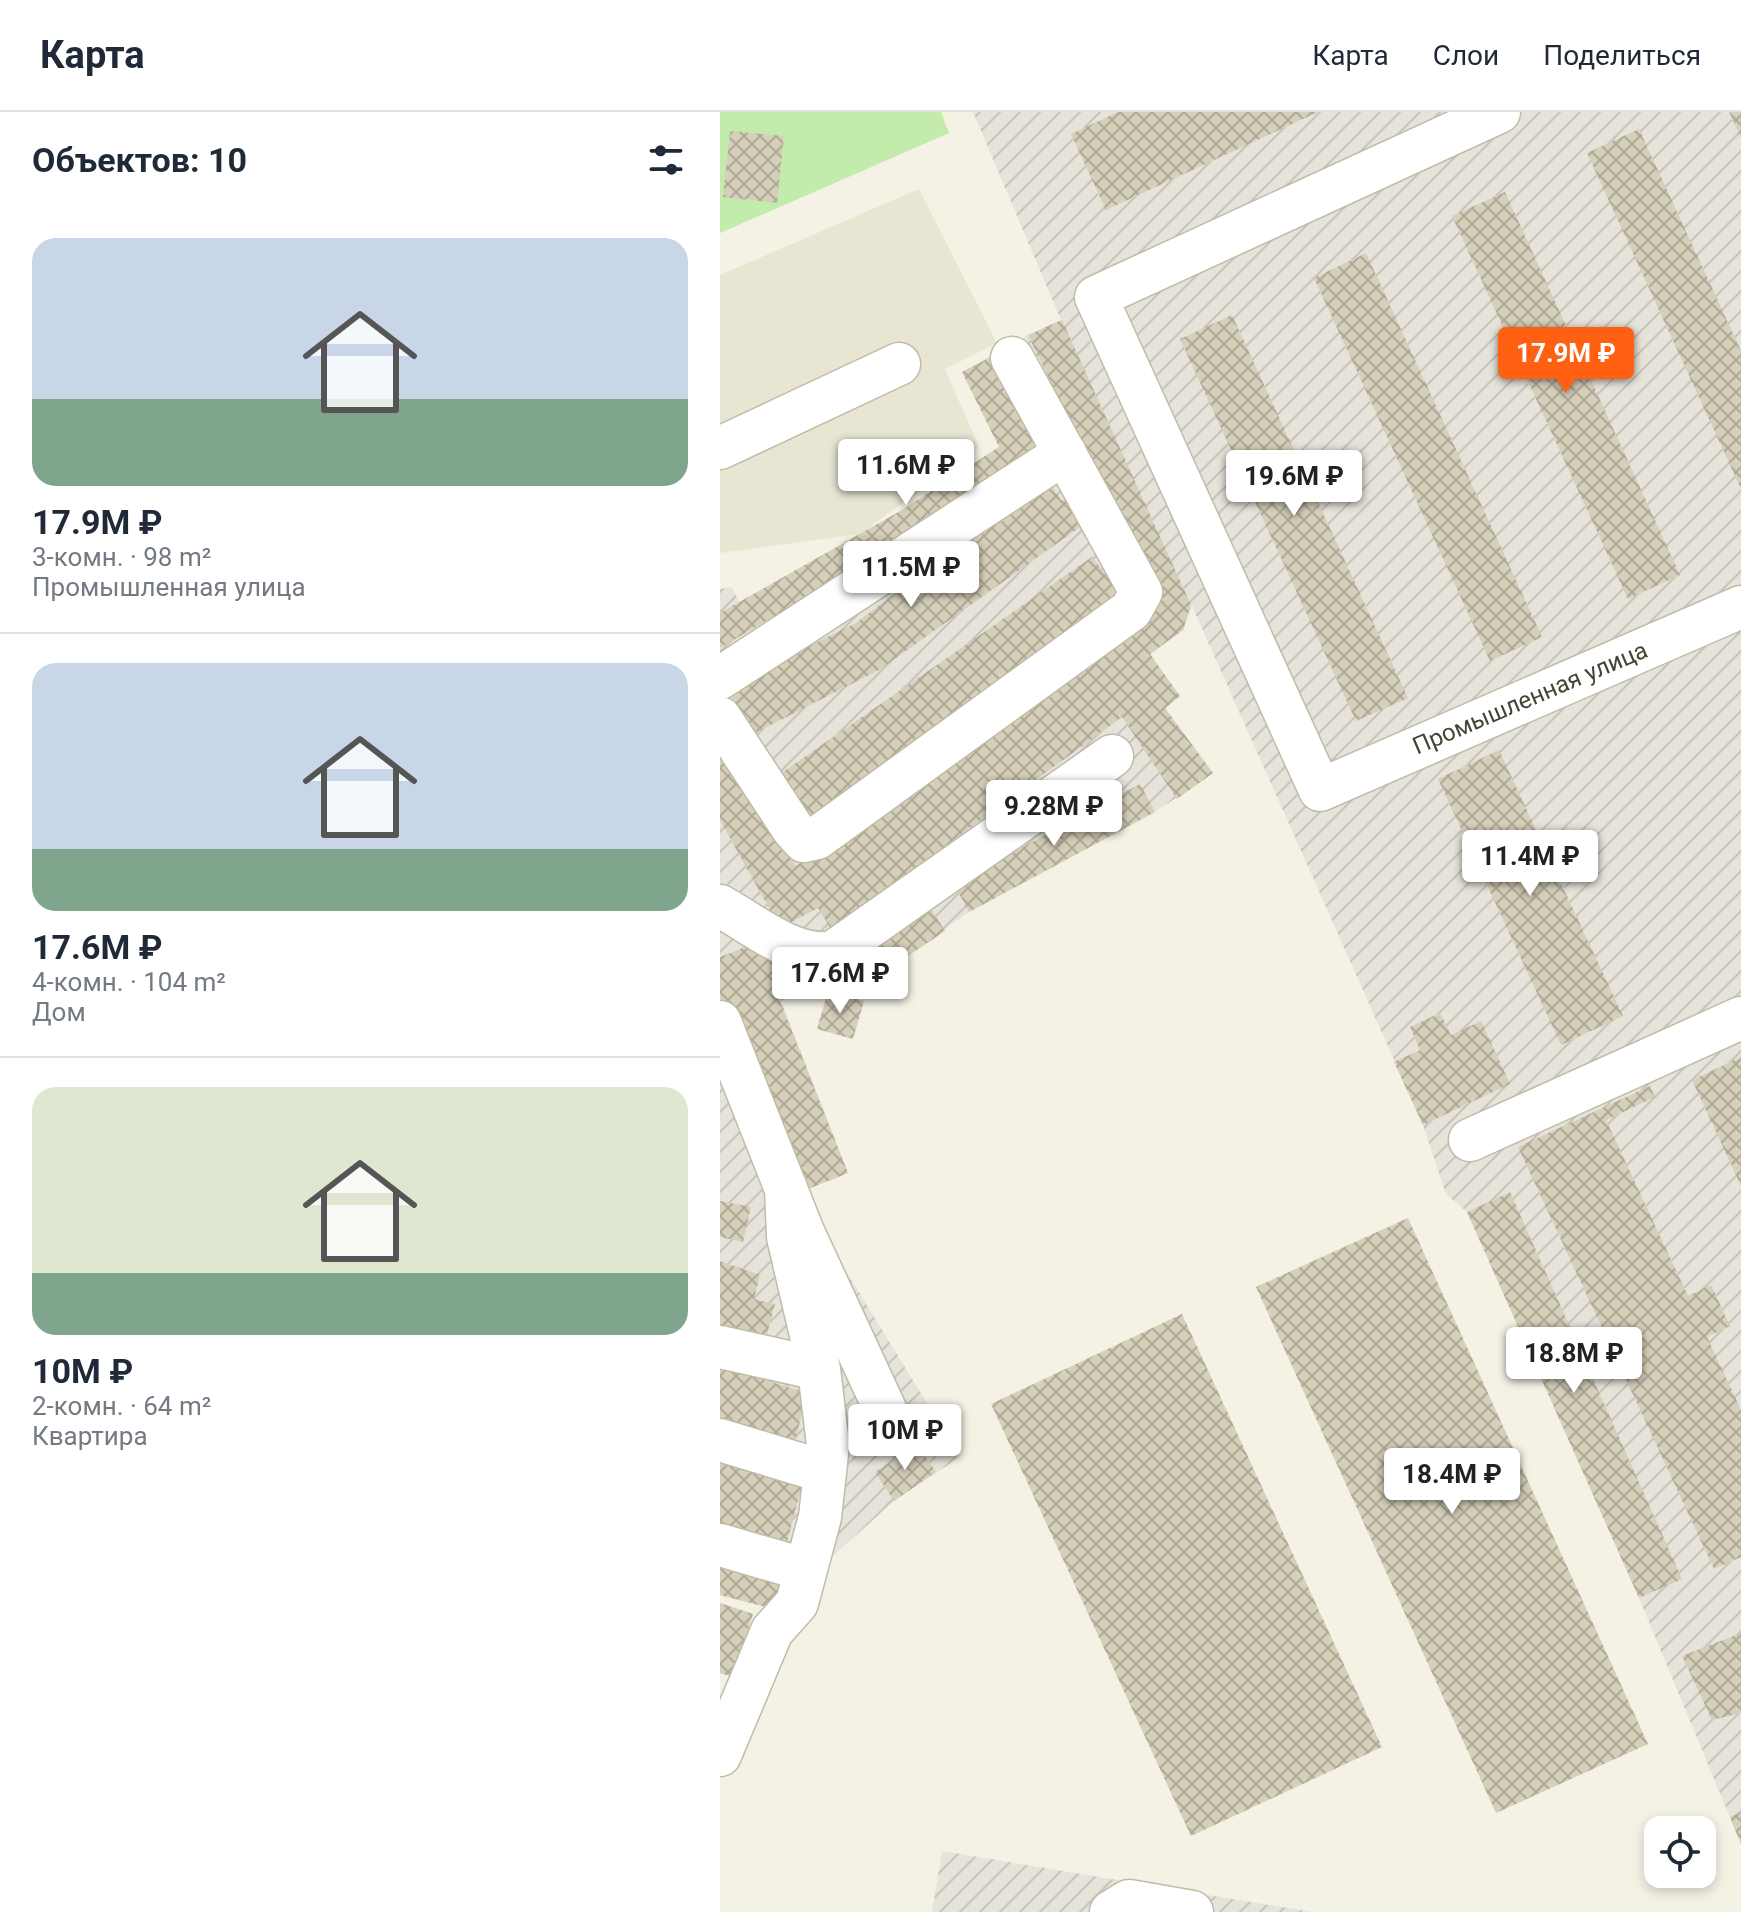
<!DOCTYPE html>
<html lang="ru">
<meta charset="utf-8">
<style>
:root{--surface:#fff;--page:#f2f2f3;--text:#1f2937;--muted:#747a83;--line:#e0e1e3;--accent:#ff6012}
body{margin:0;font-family:Roboto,sans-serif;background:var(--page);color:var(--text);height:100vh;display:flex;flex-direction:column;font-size:30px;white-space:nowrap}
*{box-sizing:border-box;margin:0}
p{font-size:26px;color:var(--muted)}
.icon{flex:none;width:44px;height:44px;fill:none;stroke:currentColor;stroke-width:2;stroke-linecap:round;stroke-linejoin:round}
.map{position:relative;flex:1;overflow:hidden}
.sheet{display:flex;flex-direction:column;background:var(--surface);width:720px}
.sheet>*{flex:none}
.fabs{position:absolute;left:924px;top:1704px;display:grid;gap:16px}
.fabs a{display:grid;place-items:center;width:72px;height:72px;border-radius:16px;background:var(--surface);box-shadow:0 4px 12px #0003;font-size:40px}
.price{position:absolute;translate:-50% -68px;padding:0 18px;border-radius:8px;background:#fff;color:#222;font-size:26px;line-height:52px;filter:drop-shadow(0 2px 4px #0008)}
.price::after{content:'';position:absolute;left:50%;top:48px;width:24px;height:18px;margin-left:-12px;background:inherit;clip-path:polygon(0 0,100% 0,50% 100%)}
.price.selected{background:var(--accent);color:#fff}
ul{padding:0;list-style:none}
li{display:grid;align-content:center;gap:16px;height:424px;padding:0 32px}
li+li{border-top:2px solid var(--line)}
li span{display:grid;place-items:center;height:248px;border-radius:24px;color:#555}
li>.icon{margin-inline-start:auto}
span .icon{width:144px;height:144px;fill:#fffc;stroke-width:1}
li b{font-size:34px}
h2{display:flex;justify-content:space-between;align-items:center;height:96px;padding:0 32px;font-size:34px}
header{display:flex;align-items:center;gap:48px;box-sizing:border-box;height:112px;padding:0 40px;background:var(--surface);border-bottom:2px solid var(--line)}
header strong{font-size:38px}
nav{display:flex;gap:44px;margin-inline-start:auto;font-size:28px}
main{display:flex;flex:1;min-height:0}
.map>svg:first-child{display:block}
.residential{fill:#e8e6d3}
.industrial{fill:url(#industrial-furrows)}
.garden{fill:#c3ebab}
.building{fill:url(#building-cross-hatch)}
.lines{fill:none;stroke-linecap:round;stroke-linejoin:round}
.minor-casing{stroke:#c0bca7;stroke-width:45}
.minor{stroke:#fff;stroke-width:42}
.labels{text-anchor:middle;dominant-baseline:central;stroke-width:6;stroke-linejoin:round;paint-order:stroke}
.street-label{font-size:24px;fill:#474334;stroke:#fff}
</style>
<header>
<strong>Карта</strong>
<nav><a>Карта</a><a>Слои</a><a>Поделиться</a></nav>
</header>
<main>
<section class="sheet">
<h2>Объектов: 10<svg class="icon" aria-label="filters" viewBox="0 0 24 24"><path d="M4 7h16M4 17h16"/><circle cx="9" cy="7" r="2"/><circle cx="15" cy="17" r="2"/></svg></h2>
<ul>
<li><span style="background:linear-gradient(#c9d6e8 65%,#7fa58c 0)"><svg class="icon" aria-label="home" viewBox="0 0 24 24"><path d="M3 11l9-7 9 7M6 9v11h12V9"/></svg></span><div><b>17.9M ₽</b><p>3-комн. · 98 m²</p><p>Промышленная улица</p></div></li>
<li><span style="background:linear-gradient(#c9d6e8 75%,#7fa58c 0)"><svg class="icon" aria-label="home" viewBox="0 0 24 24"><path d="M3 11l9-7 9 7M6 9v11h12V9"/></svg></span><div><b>17.6M ₽</b><p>4-комн. · 104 m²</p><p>Дом</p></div></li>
<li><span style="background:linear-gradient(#dfe7d0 75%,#7fa58c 0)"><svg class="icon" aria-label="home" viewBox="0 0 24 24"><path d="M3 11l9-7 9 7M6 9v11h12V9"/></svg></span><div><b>10M ₽</b><p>2-комн. · 64 m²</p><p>Квартира</p></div></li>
</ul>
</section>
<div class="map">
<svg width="1021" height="1800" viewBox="0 0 1021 1800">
<defs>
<pattern id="industrial-furrows" width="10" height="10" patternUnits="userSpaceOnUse" patternTransform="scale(2)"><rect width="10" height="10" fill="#e6e3da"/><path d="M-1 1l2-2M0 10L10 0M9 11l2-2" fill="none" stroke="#c7c4bc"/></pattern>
<pattern id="building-cross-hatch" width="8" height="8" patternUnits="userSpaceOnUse" patternTransform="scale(2)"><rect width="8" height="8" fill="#d6d0ba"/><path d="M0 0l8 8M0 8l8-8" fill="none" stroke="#afaa98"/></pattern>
</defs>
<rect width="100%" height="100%" fill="#f4f2e5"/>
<!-- residential -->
<path class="residential" d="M199 77 277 231 225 257 259 335 140 422 0 441V163Z"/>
<!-- industrial -->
<path class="industrial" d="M253 0H1021V1732L919 1486 747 1100 726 1082 703 1013 472 494 463 518 430 543 460 584 445 597 493 661 435 700 249 800 157 865 114 877 95 875 61 889 128 1061 78 1081 240 1345 174 1389 54 1497 0 1483V477L11 475 20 490 182 398 279 335 242 260 308 223 341 208Z
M222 1739 592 1800H212Z"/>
<!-- garden -->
<path class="garden" d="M0 0H221L229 21 0 121Z"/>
<!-- building -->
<path class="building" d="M398 0H598L386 98 351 22Z
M1009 0H1021V26Z
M919 17 1021 239V377L867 41Z
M10 19 64 24 57 91 3 85Z
M785 80 960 463 908 487 732 104Z
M646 141 822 525 770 549 594 166Z
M512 203 688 586 636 609 460 227Z
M342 208 471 493 463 518 430 542 460 584 445 596 493 661 457 687 402 605 111 817 98 796 60 816 0 708V623L76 754 436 488 308 223Z
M273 244 326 343 0 536V501L182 398 279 335 242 260Z
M326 366 342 389 350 382 370 408 159 558 31 623 8 574 136 511Z
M372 445 404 486 92 709 60 662Z
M779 638 903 904 841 933 718 667Z
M420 672 435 700 249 800 234 772Z
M210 795 225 819 157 865 141 842Z
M43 828 59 866 87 855 95 875 60 889 128 1061 78 1081 0 884V845Z
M108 879 144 889 133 927 97 917Z
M720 901 731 923 761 909 790 972 703 1013 674 950 700 938 690 915Z
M1021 945V1074L972 968Z
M930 974 935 985 886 1008 968 1184 991 1173 1010 1214 987 1225 1021 1298V1445L994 1457 798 1035Z
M790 1080 962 1467 919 1486 747 1100Z
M0 1089 31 1095 23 1130 0 1125Z
M688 1106 928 1632 776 1701 536 1175Z
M0 1149 40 1163 34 1187 55 1192 45 1230 0 1217Z
M462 1202 662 1635 471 1724 271 1292Z
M0 1254 87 1281 73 1338 0 1316Z
M197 1332 216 1360 174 1389 155 1360Z
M0 1345 84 1365 67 1430 0 1414Z
M0 1446 61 1461 54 1497 0 1483Z
M0 1491 33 1502 13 1565 0 1561Z
M1021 1521V1601L992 1608 962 1544Z
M1021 1700V1732L1010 1705Z"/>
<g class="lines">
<defs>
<path id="minor" d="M779 0 376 185 600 678 1021 495
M0 336 179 252
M0 566 345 341
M0 606 73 717 84 729 97 726 411 498 421 480 292 246
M0 794C35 813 70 845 112 841L392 644
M0 910 83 1120 169 1306
M750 1028 1021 906
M0 1235 99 1257
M0 1328 105 1360
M0 1433 86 1458
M0 1643 52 1519 77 1491 100 1405 108 1333 99 1257 68 1125 66 1076
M391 1800 409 1789 472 1800"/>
</defs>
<!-- minor casing -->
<use href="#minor" class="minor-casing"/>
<!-- minor -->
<use href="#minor" class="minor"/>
</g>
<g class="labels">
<!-- street labels -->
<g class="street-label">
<text transform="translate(810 586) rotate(-23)">Промышленная улица</text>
</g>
</g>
</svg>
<div class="fabs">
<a><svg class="icon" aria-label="locate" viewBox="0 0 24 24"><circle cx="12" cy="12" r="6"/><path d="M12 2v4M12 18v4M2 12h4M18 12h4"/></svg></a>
</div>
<b class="price selected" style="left:846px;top:283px">17.9M ₽</b>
<b class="price" style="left:186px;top:395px">11.6M ₽</b>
<b class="price" style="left:574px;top:406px">19.6M ₽</b>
<b class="price" style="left:191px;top:497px">11.5M ₽</b>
<b class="price" style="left:334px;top:736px">9.28M ₽</b>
<b class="price" style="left:810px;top:786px">11.4M ₽</b>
<b class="price" style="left:120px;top:903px">17.6M ₽</b>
<b class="price" style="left:854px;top:1283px">18.8M ₽</b>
<b class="price" style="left:185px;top:1360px">10M ₽</b>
<b class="price" style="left:732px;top:1404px">18.4M ₽</b>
</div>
</main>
